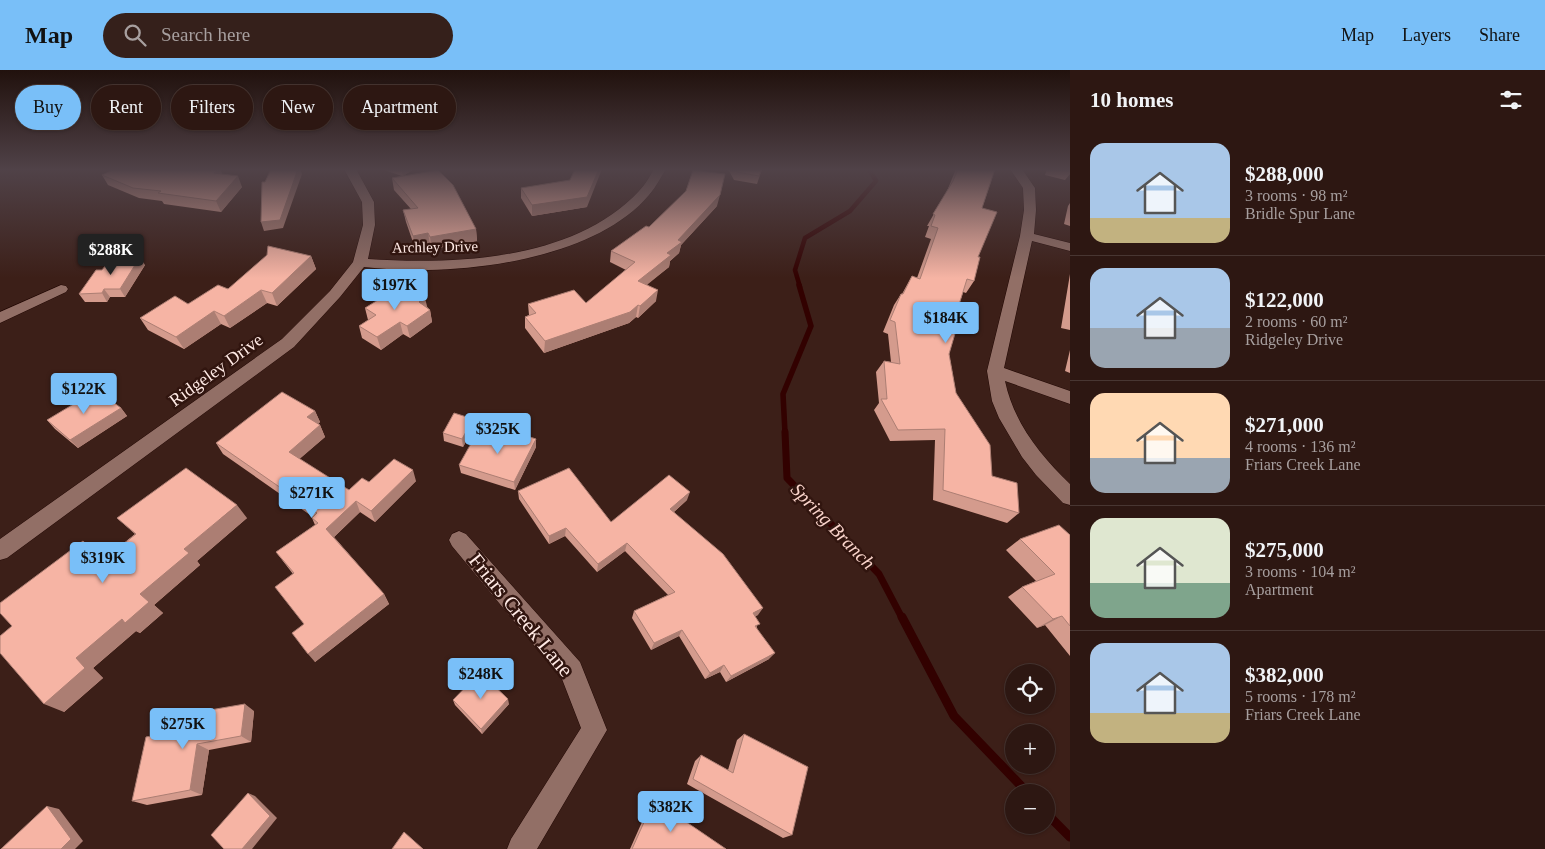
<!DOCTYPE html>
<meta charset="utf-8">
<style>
:root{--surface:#2d1712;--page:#35201b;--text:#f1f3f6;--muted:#a79f9f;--line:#483632;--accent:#79bff8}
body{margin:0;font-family:"Times New Roman",serif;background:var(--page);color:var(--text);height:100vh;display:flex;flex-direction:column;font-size:19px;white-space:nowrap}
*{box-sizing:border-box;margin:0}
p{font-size:16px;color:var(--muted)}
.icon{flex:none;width:28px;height:28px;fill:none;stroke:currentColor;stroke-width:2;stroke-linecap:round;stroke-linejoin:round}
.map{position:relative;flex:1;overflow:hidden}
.side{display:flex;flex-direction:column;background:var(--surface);width:475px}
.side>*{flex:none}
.hud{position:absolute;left:15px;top:15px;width:475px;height:45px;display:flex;gap:10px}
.buttons{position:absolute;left:1005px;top:594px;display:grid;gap:10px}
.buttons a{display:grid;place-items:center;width:50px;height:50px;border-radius:50%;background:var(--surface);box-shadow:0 1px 4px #0004,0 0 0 1px var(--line);font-size:25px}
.price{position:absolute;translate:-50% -42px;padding:0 11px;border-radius:5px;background:var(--accent);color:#111;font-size:16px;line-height:32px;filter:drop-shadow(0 1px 2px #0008)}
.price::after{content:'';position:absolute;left:50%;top:30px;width:15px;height:11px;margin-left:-8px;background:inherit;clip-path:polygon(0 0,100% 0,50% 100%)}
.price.on{background:#222;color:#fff}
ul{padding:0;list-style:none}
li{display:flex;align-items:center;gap:15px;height:125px;padding:0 20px}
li+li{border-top:1px solid var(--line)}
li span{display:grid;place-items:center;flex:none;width:140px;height:100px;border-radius:15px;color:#555}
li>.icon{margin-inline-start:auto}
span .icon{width:60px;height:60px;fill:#fffc;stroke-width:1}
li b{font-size:21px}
h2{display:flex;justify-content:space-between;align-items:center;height:60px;padding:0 20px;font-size:21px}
.pill{padding:0 18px;border-radius:22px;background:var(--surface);box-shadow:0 1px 4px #0004,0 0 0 1px var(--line);font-size:18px;line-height:45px}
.pill.on{background:var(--accent);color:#111}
header{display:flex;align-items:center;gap:30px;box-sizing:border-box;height:70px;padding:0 25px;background:var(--accent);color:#111}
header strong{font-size:24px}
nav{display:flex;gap:28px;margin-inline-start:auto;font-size:18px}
.search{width:350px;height:45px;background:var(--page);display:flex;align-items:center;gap:12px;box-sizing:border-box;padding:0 18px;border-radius:28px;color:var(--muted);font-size:19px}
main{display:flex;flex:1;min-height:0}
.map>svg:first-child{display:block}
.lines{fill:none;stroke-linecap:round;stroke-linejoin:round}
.stream-far3{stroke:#320100;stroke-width:4.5}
.stream-far2{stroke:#320100;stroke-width:5.5}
.stream-far1{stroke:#320100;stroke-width:7}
.stream{stroke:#320100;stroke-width:9}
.street-casing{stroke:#210703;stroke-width:1}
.street{fill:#926f66;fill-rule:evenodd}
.wall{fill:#d49b8d}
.shaded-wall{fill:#ac7e73}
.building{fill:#f6b4a4;stroke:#ac7e73}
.labels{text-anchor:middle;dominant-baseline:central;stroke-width:5;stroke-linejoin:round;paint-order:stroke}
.far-street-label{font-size:15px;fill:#ffeae5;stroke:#31150f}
.street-label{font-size:18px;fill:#ffeae5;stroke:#31150f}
.water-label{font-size:19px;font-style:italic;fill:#fad4cb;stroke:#31150f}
.near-street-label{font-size:21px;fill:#ffeae5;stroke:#31150f}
</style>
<header>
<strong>Map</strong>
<div class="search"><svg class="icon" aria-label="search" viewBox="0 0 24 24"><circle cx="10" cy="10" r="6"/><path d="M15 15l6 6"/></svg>Search here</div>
<nav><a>Map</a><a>Layers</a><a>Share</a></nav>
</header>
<main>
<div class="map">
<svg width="1070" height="779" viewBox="0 0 1070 779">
<rect width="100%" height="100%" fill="#3c1f18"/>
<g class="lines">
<!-- stream-far3 -->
<path class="stream-far3" d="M800 217 795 200 805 168 850 141 876 111 869 99"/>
<!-- stream-far2 -->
<path class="stream-far2" d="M785 363 783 324 811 256 799 215"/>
<!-- stream-far1 -->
<path class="stream-far1" d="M785 362 787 408 879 504 902 548"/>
<!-- stream -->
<path class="stream" d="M902 547 954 646 1027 722
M1046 743 1070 767"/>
<defs>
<path id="street" d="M344 99H356L374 132 375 155 368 189C456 195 575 190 639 121 645 115 650 106 654 99H666C661 107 656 117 649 125 602 181 498 199 428 200 407 201 385 199 364 197L340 227 294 277 7 488 0 490V469L282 269 330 221 353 192 363 155 362 132Z
M1010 99H1022L1035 118 1036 140 1034 164 1070 173V181L1032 171 1004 298 1070 321V334L1005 311C1014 353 1040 385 1070 414V435L1063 433 1036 405 1022 387 999 348 992 331 987 301 1020 166 1024 140 1023 118Z
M61 215 66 216 68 219 66 222 0 253V242Z
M459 461 466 464 580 592 607 660 537 779H507L511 769 581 658 562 609 452 476 449 470 452 464Z"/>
</defs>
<!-- street casing -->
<use href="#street" class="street-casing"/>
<!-- street -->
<use href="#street" class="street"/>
</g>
<!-- wall -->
<path class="wall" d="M113 99H220L222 104 242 117 221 142 164 134 162 131 139 128 108 115 102 105 113 100Z
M381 99H414L403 106 476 159 477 171 432 179 430 175 415 178 406 152 403 140 411 139 394 120 392 108 402 106Z
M728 99H762L757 114 734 110Z
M956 99H995L982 138 978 187 974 211 966 223 963 222 957 241 949 284 956 323 992 406 1019 443 1007 453 933 430 935 370 890 371 874 340 879 333 876 302 884 291 891 292 888 264 883 262 894 235 901 224H902L912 206 917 208 931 169 925 167 929 156H927L947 121Z
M1047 99H1070V104L1065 110 1045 105Z
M521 118 587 137 532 146 521 128Z
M1070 133V156L1064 154 1068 136Z
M717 136 681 175 679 183 670 191 669 197 647 214 656 231 638 248 636 247 629 253 544 283 525 258V247L529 245 528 234 586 233 626 200 610 192 611 181 649 157Z
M311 186 316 199 277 236 267 233 230 258 221 254 184 279 148 260 140 248 188 234Z
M145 195 125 227H110L107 232H85L79 224 102 200Z
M1070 204V260L1061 258Z
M427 237 430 240 432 252 410 268 403 264 381 280 362 268 359 256 368 250 365 238Z
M1070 280V303L1065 301Z
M121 338 127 346 78 378 55 359 47 350Z
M315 341 320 352 318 354 320 355 325 367 299 389 349 420 369 412 416 411 375 452 360 442 334 467 384 524 389 534 315 592 304 554 293 504 276 482 315 455 312 448 313 447 223 384 216 373Z
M473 349 474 357 463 377 444 371 443 363Z
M536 377 515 420 461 403 459 395Z
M518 421 611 452 687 430 674 442 758 545 755 546 757 558 769 589 726 612 720 602 705 609 679 566 651 580 632 548 634 541 668 525 625 481 597 502 565 466 549 474 519 429Z
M117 448H247L197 491 200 495 154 535 163 543 140 563 136 561 93 598 103 608 64 642 12 556 98 484 104 489 135 464Z
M1070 465V586L1045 555 1037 558 1008 527 1022 517 1036 511 1006 480 1020 469Z
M453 630 509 634 482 664 455 635Z
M254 641 251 672 209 680 202 725 147 735 132 731 166 663Z
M744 664 792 765 783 768 687 714 695 691 701 685 728 700 737 670Z
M654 730 726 779H630L650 734Z"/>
<!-- shaded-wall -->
<path class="shaded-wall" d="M220 99 224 109 214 103Z
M298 99H300L302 104 283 158 264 161 261 152Z
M401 99H414L403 106Z
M599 99H602L587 137 532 146V135Z
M238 106 242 117 221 142 216 131Z
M720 125 717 136 681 175 679 183 670 191 669 197 637 223 638 211 667 183 678 170Z
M476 159 477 171 432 179 430 167Z
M428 163 430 175 415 178 413 166Z
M311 186 316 199 277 236 272 223Z
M140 187 145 195 125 227 120 219Z
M104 219 110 227 107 232 102 223Z
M261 220 267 233 230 258 224 246Z
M658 220 656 231 638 248 640 236Z
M425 228 428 240 419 232Z
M638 235 636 247 629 253 544 283 545 271Z
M430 240 432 252 410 268 407 256Z
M214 241 221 254 184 279 176 267Z
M400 252 403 264 381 280 377 267Z
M121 338 127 346 78 378 70 370Z
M315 341 320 352 312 359 307 347Z
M473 349 474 357 463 377 462 369Z
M320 355 325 367 295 393 289 382Z
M536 369V377L515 420 514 412Z
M413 400 416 411 375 452 371 441Z
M690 422 687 430 668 447 670 439Z
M356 431 360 442 332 469 326 459Z
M237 435 247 448 197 491 200 495 154 535 163 543 140 563 136 561 93 598 103 608 64 642 44 634 76 588 184 479Z
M566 458 565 466 549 474V466Z
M83 471 98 484 118 502 103 490Z
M627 473 625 481 597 502 598 494Z
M384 524 389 534 315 592 308 584Z
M763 538 758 545 748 550 753 543Z
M1062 546 1045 555 1037 558 1053 549Z
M682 560 679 566 651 580 654 573Z
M775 583 769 589 726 612 731 606Z
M724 595 720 602 705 609 710 603Z
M508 629 509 634 482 664 481 659Z
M245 634 254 641 251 672 241 666Z
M197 674 209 680 202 725 190 720Z
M248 723 255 726 277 748 252 779H242Z
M47 736 59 739 83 771 75 779H61Z"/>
<!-- building -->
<path class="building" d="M115 99H219L214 103 238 106 216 131 158 123 161 121 133 118 102 105Z
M271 99H298L280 150 261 152 262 112H265Z
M575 99H599L587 127 532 135 521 118 570 110Z
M735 99H762L759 106 737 102Z
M958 99H995L982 138 997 142 978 187H980L974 211 967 209 957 241 961 243 949 284 956 323 990 375 992 406 1017 413 1019 443 943 420 945 359 898 360 881 329H887L884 291 900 294 895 252 890 250 901 224H903L912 206 920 209 938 158 931 156 935 145 933 144 953 111Z
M1059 99H1070V102Z
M438 100 453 115 476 159 430 167 428 163 413 166 403 140 418 138 392 108Z
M693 100 725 104 720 125 678 170 682 172 667 183 671 185 638 211 658 220 640 236 638 235 630 242 545 271 525 247 536 243 528 234 574 220 586 233 635 192 611 181 646 156 649 157 686 121Z
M268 176 311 186 272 223 261 220 224 246 214 241 176 267 140 248 175 226 188 234 218 215 228 219 267 185Z
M140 187 120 219H104L102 223 79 224 96 200H102L111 188Z
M402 215 425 228 419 232 430 240 407 256 400 252 377 267 359 256 376 245 365 238Z
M97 320 121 338 70 370 47 350Z
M282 322 315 341 307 347 320 355 289 382 349 420 362 408 369 412 394 389 413 400 371 441 356 431 326 459 384 524 308 584 292 563 304 554 275 517 294 503 276 482 318 453 312 448 317 443 216 373Z
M454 343 473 349 462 369 443 363Z
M478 361 514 371 518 363 536 369 514 412 459 395Z
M186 398 237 435 184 479 189 483 140 524 149 532 125 553 122 549 76 588 85 598 44 634 0 583V566L12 556 0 543V533L83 471 103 490 136 464 117 448Z
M569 398 611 452 669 405 690 422 670 439 723 484 763 538 753 543 760 554 755 556 775 583 731 606 724 595 710 603 682 560 654 573 634 541 675 522 627 473 598 494 566 458 549 466 518 421Z
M1059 455 1070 465V556L1062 546 1053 549 1022 517 1055 504 1020 469Z
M480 602 508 629 481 659 453 630Z
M245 634 241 666 197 674 190 720 132 731 146 667 166 663 169 647Z
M744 664 808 697 792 765 693 709 701 685 733 703Z
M248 723 270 746 242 779H224L211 765Z
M654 730 726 779H632Z
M47 736 71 769 61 779H1Z
M404 762 423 779H392Z"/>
<!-- sky -->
<linearGradient id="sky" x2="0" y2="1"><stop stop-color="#21110d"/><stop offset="0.48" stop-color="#504248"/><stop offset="1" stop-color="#504248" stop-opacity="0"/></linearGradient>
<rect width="1070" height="208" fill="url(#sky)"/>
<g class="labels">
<!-- far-street labels -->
<g class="far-street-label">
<text transform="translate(435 177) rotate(-1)">Archley Drive</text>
</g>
<!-- street labels -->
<g class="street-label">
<text transform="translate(216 300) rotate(-36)">Ridgeley Drive</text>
</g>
<!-- water labels -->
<g class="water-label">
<text transform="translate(833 456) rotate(46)">Spring Branch</text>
</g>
<!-- near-street labels -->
<g class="near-street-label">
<text transform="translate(521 545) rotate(51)">Friars Creek Lane</text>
</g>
</g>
</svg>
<div class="buttons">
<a><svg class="icon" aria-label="locate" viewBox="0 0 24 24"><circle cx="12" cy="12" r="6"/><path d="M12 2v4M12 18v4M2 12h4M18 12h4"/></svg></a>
<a>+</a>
<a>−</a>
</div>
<b class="price on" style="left:111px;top:206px">$288K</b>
<b class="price" style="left:395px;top:241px">$197K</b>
<b class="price" style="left:946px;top:274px">$184K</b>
<b class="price" style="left:84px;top:345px">$122K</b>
<b class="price" style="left:498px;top:385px">$325K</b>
<b class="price" style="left:312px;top:449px">$271K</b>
<b class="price" style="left:103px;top:514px">$319K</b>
<b class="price" style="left:481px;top:630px">$248K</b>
<b class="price" style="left:183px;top:680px">$275K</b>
<b class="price" style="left:671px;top:763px">$382K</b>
<div class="hud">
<a class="pill on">Buy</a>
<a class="pill">Rent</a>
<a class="pill">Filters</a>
<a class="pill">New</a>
<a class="pill">Apartment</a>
</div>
</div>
<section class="side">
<h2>10 homes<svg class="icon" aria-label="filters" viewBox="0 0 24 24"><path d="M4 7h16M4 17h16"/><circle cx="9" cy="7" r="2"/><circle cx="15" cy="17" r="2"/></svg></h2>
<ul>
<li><span style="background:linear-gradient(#a9c7e8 75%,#c2b280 0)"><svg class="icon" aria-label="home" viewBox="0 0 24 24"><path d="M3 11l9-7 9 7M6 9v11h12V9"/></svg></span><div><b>$288,000</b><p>3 rooms · 98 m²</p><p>Bridle Spur Lane</p></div></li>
<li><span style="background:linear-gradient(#a9c7e8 60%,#9aa5b1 0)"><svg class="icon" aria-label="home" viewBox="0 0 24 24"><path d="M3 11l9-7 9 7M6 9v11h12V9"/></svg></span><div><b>$122,000</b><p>2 rooms · 60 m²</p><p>Ridgeley Drive</p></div></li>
<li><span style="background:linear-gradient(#ffd9b3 65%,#9aa5b1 0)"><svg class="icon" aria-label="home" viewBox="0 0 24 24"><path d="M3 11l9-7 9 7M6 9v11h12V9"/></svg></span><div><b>$271,000</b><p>4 rooms · 136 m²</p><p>Friars Creek Lane</p></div></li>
<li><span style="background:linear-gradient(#dfe7d0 65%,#7fa58c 0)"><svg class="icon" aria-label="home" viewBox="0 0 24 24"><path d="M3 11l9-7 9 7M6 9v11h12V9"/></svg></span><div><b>$275,000</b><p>3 rooms · 104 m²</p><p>Apartment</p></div></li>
<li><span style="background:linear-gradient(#a9c7e8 70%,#c2b280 0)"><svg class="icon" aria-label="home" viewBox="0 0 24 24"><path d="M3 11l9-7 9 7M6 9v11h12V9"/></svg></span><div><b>$382,000</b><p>5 rooms · 178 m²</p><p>Friars Creek Lane</p></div></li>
</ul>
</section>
</main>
